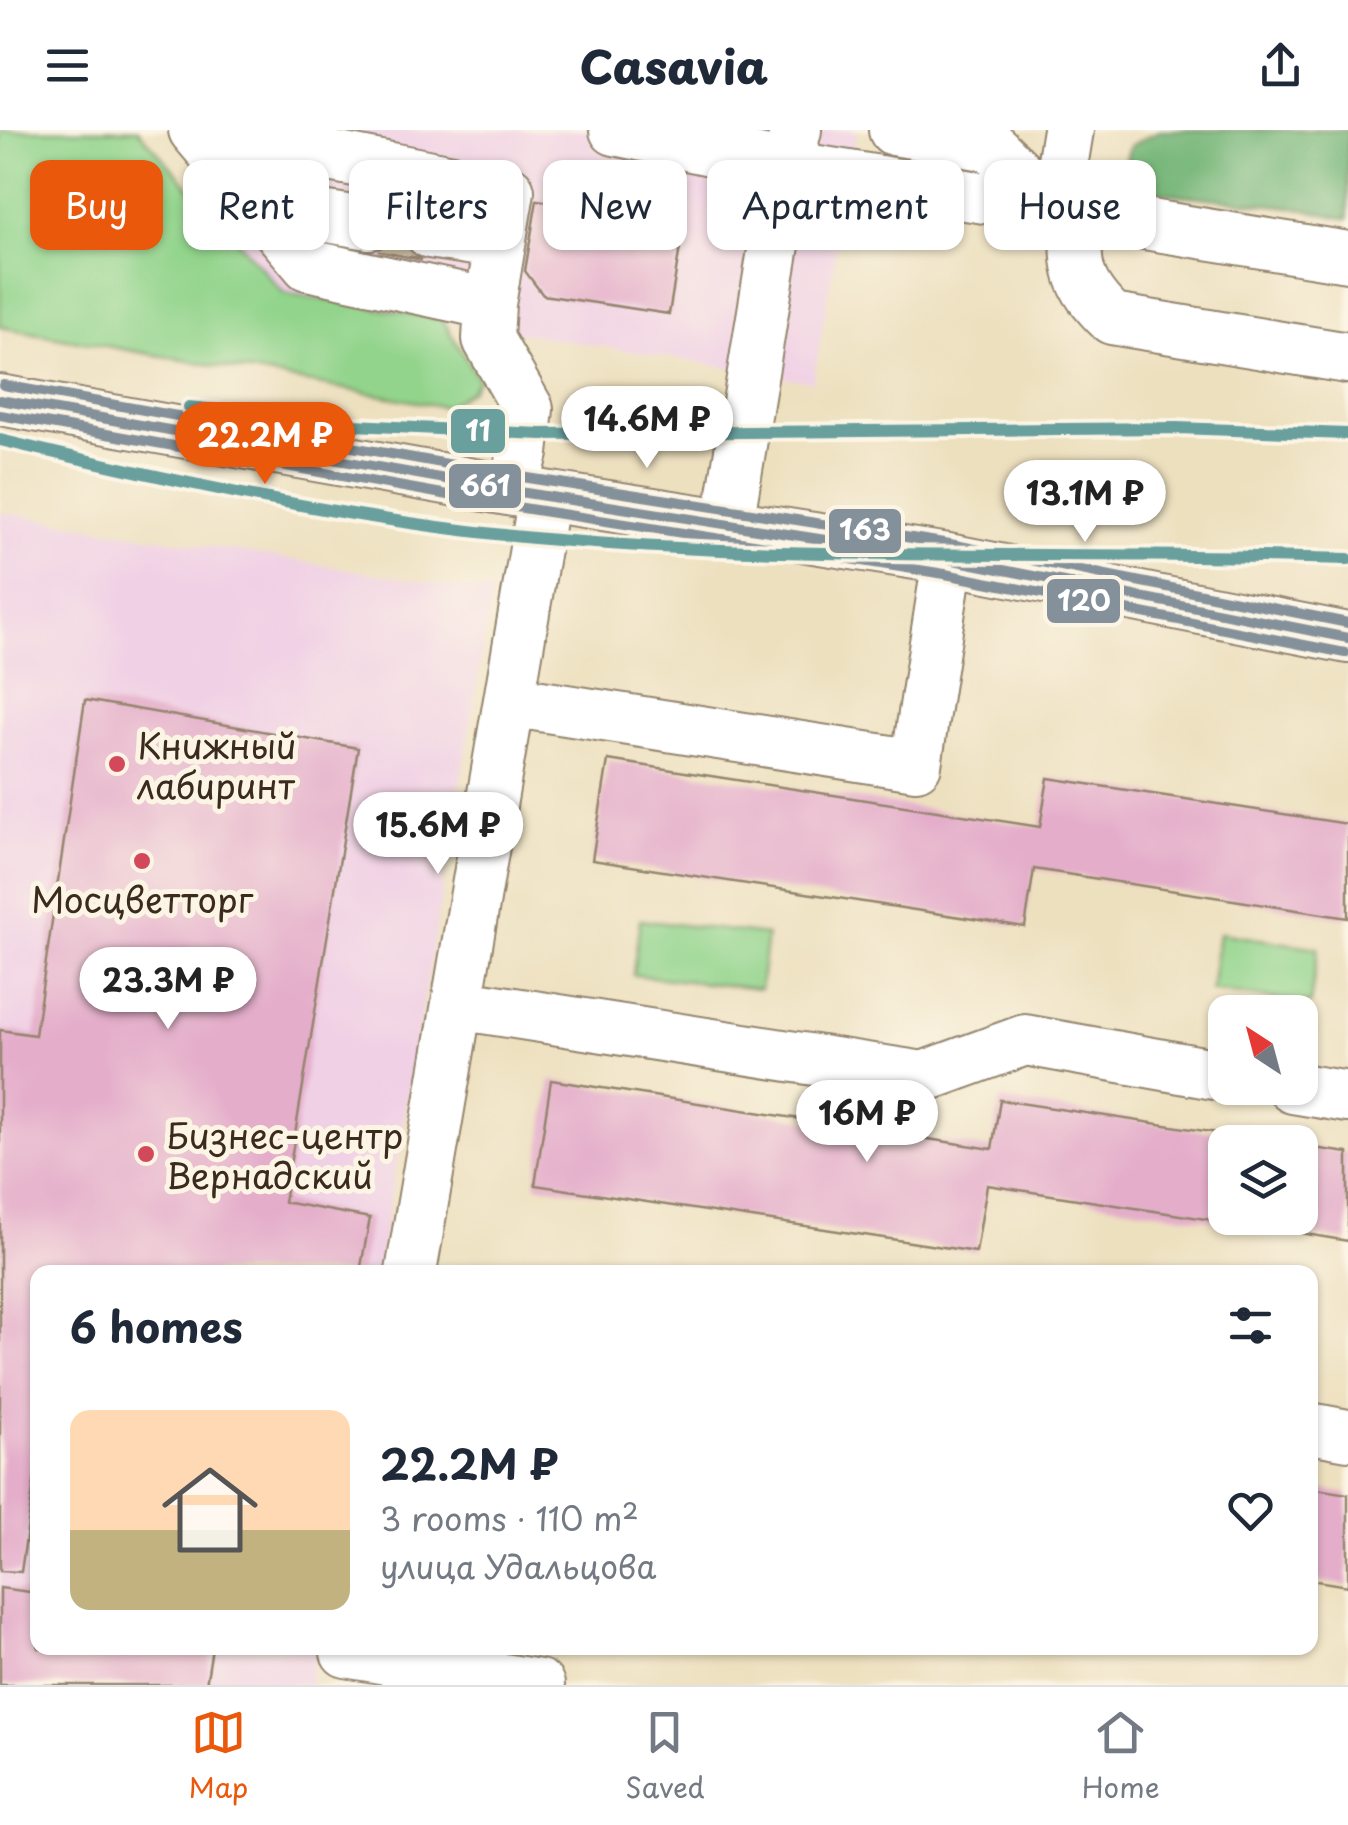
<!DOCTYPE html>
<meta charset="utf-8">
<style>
:root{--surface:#fff;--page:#f2f2f3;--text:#1f2937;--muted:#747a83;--line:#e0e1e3;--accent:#ea580c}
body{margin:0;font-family:"Playpen Sans",sans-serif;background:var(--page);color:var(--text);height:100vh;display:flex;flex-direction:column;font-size:38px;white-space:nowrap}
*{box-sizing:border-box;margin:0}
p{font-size:32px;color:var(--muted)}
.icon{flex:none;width:55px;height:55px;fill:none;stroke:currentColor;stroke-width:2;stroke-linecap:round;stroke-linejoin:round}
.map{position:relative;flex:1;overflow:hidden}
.sheet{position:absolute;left:30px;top:1135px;width:1288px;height:390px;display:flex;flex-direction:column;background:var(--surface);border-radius:20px;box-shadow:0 2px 8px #0004}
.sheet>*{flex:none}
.guide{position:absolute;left:30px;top:30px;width:1290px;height:90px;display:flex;gap:20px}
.needle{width:65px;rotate:324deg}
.buttons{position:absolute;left:1208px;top:865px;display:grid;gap:20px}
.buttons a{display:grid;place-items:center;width:110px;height:110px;border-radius:20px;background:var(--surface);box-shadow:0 2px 8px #0004;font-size:50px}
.price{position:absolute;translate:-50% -85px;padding:0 22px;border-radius:35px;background:#fff;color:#222;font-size:32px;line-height:65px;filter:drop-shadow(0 2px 5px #0008)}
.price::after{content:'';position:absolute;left:50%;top:60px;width:30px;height:22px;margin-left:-15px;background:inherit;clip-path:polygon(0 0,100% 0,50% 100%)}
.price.current{background:var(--accent);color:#fff}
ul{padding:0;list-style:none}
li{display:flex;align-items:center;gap:30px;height:250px;padding:0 40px}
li+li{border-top:2px solid var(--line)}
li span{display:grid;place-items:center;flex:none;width:280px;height:200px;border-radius:20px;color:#555}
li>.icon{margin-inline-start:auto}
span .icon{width:120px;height:120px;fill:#fffc;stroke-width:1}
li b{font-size:42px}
h2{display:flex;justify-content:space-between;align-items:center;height:120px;padding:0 40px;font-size:42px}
.pill{padding:0 35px;border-radius:20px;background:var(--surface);box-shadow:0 2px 8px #0004;font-size:35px;line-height:90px}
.pill.current{background:var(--accent);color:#fff}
header{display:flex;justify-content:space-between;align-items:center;height:130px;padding:0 40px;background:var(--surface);font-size:45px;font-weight:800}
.tabs{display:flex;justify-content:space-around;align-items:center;height:140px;border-top:2px solid var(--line);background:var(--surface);font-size:28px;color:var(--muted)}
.tabs a{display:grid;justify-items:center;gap:5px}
.tabs .current{color:var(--accent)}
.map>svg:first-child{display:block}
.built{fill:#f0d0e5}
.green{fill:#92d48c;stroke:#667f55;stroke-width:2.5}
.forest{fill:#75b678;stroke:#58704b;stroke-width:2.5}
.building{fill:#e4adca}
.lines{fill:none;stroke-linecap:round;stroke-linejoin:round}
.minor-tunnel{stroke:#c9bc9f;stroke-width:50;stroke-dasharray:50 25;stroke-linecap:butt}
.minor-casing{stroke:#94856e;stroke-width:54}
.minor{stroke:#fff;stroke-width:50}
.bus-1-casing{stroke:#fcf5e5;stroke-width:18}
.bus-2-casing{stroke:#fcf5e5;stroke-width:18}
.bus-3-casing{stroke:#fcf5e5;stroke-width:18}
.bus-1{stroke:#85919a;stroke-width:10}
.bus-2{stroke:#85919a;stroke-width:10}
.bus-3{stroke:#85919a;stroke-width:10}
.metro-1-casing{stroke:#fcf5e5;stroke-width:20}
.metro-1{stroke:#69a09e;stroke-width:12}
.poi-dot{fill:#d1495b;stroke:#fcf5e5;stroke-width:4}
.labels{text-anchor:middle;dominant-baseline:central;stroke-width:10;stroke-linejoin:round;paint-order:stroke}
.poi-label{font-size:35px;fill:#3b2a1e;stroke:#fcf5e5;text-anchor:start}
.line-badge{stroke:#fcf5e5;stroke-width:4}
.badge-label{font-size:28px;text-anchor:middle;font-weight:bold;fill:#fff}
</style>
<header><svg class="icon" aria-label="menu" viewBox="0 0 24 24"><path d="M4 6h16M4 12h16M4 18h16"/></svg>Casavia<svg class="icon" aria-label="share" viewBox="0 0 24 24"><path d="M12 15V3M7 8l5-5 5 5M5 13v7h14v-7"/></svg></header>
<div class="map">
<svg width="1348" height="1555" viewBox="0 0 1348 1555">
<rect width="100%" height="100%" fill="#fcf5e5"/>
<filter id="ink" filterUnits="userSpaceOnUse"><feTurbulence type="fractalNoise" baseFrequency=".01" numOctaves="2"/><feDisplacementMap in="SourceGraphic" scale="20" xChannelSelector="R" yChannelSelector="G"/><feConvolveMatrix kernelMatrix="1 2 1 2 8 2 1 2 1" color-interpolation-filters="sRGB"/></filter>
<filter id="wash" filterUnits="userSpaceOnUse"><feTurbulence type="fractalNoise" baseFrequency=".0048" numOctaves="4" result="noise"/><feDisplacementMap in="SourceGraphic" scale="40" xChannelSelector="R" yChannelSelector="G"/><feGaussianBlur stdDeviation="2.25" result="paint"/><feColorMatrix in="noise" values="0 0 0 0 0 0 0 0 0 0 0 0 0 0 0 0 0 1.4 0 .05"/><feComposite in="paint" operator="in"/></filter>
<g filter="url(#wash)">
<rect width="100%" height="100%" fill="#ede0bf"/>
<!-- built -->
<path class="built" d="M208 0H857L813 252 284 163 203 74Z
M0 382 492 463 378 1142H38V1518H316L310 1555H0Z"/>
<!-- green -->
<path class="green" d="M0 0H138L284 163 442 189 478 249 471 260 445 277 0 197Z
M640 790 767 805 760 859 633 845Z
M1219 803 1318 818 1310 874 1211 860Z"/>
<!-- forest -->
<path class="forest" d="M1160 0H1348V89L1291 77 1134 60 1124 38 1130 16Z"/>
<g id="blocks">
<!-- building -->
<path class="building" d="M375 64 430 75 419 77 408 84 402 100 404 114 411 125 422 130 380 121 393 111 398 98 396 83 389 72Z
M537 70 684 93 669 184 543 165 525 141Z
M85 570 358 618 284 1072 370 1088 360 1142H38V1325L21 1442 0 1441V900L35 905Z
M608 630 1040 697 1048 648 1348 694V788L1034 739 1025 797 592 730Z
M551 950 992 1019 1000 970 1225 1004V1092L987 1055 976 1122 535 1055Z
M1300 1016 1348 1023V1111L1300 1103Z
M1310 1358 1348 1364V1456L1310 1450Z
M0 1458 38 1463V1518H212L206 1555H0Z"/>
</g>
</g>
<g filter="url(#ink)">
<use href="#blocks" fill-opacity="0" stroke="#94856e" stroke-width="2.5"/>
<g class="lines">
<!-- minor-tunnel -->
<path class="minor-tunnel" d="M370 94 430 103"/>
<defs>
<path id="minor" d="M194 0 308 135 490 174 488 209 528 279 523 323 513 361
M195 0 509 61 490 174
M615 0 787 36 796 0
M894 0 991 16 1055 79
M261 76 370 94
M1055 79 1068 0
M1077 83C1076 134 1072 151 1112 189L1348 228
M430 103 500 114
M0 270 513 361 948 429 1348 508
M728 394 787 36 1348 127
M509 571 916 635 948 429
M457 874 923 947 1025 910 1225 946
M1293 958 1348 967
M411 1142 544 366
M1310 1298 1348 1305
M346 1522 539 1555"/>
</defs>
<!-- minor casing -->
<use href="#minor" class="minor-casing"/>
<!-- minor -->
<use href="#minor" class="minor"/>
<defs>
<path id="bus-1" d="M0 270 513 361 948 429 1348 508"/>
<path id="bus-2" d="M0 285 510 376 945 444 1345 523"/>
<path id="bus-3" d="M3 255 515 346 950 414 1348 493"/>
</defs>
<!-- bus-1 casing -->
<use href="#bus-1" class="bus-1-casing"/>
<!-- bus-2 casing -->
<use href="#bus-2" class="bus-2-casing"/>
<!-- bus-3 casing -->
<use href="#bus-3" class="bus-3-casing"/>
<!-- bus-1 -->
<use href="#bus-1" class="bus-1"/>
<!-- bus-2 -->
<use href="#bus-2" class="bus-2"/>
<!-- bus-3 -->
<use href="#bus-3" class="bus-3"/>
<defs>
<path id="metro-1" d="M189 277 354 295 541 304 1177 298 1348 304
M0 310C176 352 353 391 534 408 804 433 1077 420 1348 429"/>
</defs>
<!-- metro-1 casing -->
<use href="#metro-1" class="metro-1-casing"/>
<!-- metro-1 -->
<use href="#metro-1" class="metro-1"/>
</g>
</g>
<!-- markers -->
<g class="poi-dot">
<circle cx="117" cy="634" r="10"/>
<circle cx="142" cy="731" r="10"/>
<circle cx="146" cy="1024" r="10"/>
</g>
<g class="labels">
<!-- poi labels -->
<g class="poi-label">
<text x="137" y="614">Книжный<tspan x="137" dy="40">лабиринт</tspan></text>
<text x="142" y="768" text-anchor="middle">Мосцветторг</text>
<text x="166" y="1004">Бизнес-центр<tspan x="166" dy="40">Вернадский</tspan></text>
</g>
</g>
<g class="line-badge">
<rect x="449" y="277" width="58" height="48" rx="10" fill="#69a09e"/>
<rect x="447" y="332" width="76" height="48" rx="10" fill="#85919a"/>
<rect x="827" y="377" width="76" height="48" rx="10" fill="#85919a"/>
<rect x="1045" y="447" width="77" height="48" rx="10" fill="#85919a"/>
</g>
<g class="badge-label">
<text x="478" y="311">11</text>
<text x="485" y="366">661</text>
<text x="865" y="410">163</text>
<text x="1084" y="481">120</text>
</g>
</svg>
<div class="buttons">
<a><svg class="needle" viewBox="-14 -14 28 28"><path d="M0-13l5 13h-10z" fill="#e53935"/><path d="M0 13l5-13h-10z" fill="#747a83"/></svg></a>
<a><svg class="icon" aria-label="layers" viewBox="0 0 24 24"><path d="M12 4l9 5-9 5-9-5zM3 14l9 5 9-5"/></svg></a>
</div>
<b class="price" style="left:647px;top:341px">14.6M ₽</b>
<b class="price current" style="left:265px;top:357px">22.2M ₽</b>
<b class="price" style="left:1085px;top:415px">13.1M ₽</b>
<b class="price" style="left:438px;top:747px">15.6M ₽</b>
<b class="price" style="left:168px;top:902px">23.3M ₽</b>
<b class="price" style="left:867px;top:1035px">16M ₽</b>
<div class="guide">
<a class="pill current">Buy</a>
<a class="pill">Rent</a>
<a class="pill">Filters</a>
<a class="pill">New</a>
<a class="pill">Apartment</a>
<a class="pill">House</a>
</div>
<section class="sheet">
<h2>6 homes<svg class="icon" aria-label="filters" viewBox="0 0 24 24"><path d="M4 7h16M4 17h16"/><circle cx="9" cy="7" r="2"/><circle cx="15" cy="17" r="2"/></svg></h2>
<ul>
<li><span style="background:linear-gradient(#ffd9b3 60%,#c2b280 0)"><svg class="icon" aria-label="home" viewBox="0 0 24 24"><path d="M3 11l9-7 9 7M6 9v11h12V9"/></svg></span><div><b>22.2M ₽</b><p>3 rooms · 110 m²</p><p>улица Удальцова</p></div><svg class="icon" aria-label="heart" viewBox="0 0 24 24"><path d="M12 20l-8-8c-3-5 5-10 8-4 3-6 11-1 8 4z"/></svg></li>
</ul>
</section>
</div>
<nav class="tabs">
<a class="current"><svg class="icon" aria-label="map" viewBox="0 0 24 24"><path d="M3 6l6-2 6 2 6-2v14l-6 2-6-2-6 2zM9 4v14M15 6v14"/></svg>Map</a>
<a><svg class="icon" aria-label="saved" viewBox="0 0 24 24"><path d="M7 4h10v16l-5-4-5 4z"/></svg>Saved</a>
<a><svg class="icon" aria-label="home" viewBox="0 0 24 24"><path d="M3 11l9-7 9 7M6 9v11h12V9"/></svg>Home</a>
</nav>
